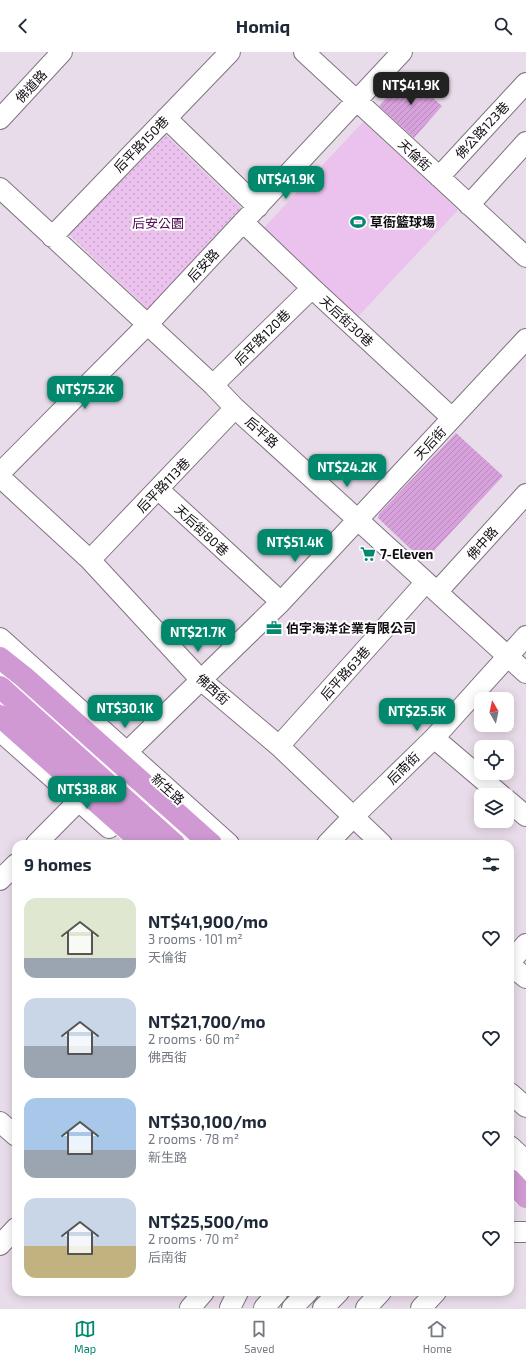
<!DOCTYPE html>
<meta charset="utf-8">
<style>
:root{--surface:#fff;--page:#f6f6f7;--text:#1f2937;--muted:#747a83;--line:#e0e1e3;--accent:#02886d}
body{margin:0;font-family:"Exo 2","Noto Sans TC",sans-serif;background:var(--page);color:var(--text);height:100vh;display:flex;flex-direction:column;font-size:15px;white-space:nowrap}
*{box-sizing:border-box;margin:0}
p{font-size:13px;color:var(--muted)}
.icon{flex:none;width:22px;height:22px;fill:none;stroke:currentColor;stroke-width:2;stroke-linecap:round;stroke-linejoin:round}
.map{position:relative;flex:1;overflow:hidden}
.drawer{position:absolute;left:12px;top:788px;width:502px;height:456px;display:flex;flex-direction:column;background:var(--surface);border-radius:12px;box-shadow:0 2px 10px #0003}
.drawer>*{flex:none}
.needle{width:26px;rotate:351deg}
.controls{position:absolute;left:474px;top:640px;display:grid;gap:8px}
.controls a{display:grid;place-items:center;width:40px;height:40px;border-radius:8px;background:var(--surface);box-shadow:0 2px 10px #0003;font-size:20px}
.price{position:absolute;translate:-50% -34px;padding:0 9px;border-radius:8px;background:var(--accent);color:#fff;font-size:13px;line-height:26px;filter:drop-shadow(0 1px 2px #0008)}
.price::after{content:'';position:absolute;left:50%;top:24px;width:12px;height:9px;margin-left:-6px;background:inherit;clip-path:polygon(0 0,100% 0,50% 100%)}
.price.current{background:#222;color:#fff}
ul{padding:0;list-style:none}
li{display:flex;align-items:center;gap:12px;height:100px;padding:0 12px}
li span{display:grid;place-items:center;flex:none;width:112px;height:80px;border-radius:12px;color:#555}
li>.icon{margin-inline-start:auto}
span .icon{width:48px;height:48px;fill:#fffc;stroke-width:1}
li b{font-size:17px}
h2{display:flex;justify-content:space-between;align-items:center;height:48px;padding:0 12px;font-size:17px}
header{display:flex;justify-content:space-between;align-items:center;height:52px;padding:0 12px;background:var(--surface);font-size:18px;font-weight:700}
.tab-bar{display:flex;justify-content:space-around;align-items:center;height:56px;border-top:1px solid var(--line);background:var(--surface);font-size:11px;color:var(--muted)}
.tab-bar a{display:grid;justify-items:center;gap:2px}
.tab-bar .current{color:var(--accent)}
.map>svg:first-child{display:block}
.grass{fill:#ebc2ed}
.park{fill:url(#park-dots)}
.building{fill:url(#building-hatch)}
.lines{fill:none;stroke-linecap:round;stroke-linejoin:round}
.minor-casing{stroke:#807480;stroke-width:22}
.minor{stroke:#fff;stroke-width:20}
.highway-bridge-casing{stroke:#fff;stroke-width:24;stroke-linecap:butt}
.highway-bridge{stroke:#d099d3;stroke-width:22}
.labels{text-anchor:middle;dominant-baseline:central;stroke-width:4;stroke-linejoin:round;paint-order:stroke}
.street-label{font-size:13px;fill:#120d12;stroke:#fff}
.poi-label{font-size:13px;font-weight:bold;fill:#120d12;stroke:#fff;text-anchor:start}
.park-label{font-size:13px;fill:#4e0c53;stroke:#fff}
</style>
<header><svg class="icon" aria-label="back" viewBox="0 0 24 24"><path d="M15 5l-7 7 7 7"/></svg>Homiq<svg class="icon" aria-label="search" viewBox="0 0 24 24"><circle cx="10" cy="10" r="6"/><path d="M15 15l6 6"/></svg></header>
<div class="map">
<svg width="526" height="1256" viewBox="0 0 526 1256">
<defs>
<pattern id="park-dots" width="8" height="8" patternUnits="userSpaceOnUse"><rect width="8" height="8" fill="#ebc2ed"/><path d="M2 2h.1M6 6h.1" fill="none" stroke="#c8a6ca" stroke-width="1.8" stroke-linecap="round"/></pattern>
<pattern id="building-hatch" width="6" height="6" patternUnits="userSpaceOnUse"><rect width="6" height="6" fill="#d7a1db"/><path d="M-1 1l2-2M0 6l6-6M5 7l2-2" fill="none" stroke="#b889bb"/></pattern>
</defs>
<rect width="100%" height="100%" fill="#e9dcea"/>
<!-- grass -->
<path class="grass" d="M363 70 458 158 353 270 258 182Z"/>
<!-- park -->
<path class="park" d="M165 82 246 160 150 260 69 182Z"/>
<!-- building -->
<path class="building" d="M407 23 442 54 414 86 379 54Z
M456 381 503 424 431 502H416L378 466 379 462Z"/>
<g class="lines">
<defs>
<path id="minor" d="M304 0 526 205
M166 66 258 155
M0 67 62 0
M439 125 526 31
M0 136 213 333 235 356 526 621
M469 153 526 90
M243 170 312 236 452 366
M52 185 230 0
M213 333 312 236
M0 421 147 273 402 0
M0 425 90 508 201 628 279 694 382 792
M159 438 281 550
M90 508 235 356
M437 540 526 442
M0 586 229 792
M0 620 26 644
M0 679 109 776
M434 686 501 743
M72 687C87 701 105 711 120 725
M279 694 426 530
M507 748 526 764
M157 758 194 792
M36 792 127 700 281 550 526 287
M327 792 353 765 434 686 526 584
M0 828 16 812
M510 910 526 892
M510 913 526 926
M510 1041 526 1055
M0 1070 16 1084
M510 1094 526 1109
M510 1121 526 1124
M510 1180H526
M0 1193 16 1176
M190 1256 204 1240
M230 1256 238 1240
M264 1256 278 1240
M292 1256 308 1240
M323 1256 339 1240
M366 1256 381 1240
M421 1256 436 1240"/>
</defs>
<!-- minor casing -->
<use href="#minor" class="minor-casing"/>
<!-- minor -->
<use href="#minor" class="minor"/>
<defs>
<path id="highway-bridge" d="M0 606 24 625 211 792
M0 635 174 792
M0 664 144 792
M510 1128 526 1145"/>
</defs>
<!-- highway-bridge casing -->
<use href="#highway-bridge" class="highway-bridge-casing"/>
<!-- highway-bridge -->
<use href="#highway-bridge" class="highway-bridge"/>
</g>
<!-- icons -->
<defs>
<symbol id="stadium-bare" viewBox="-9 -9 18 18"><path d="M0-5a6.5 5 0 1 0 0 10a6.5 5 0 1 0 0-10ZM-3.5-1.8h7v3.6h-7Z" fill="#02886d" stroke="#fff" stroke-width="2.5" paint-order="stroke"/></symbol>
<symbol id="supermarket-bare" viewBox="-9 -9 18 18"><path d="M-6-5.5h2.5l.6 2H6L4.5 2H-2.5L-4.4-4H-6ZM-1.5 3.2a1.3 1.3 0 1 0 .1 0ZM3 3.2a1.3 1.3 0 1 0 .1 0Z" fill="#02886d" stroke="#fff" stroke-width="2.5" paint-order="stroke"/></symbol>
<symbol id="office-bare" viewBox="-9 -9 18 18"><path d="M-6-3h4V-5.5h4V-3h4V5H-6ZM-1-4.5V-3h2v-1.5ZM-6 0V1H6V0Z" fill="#02886d" stroke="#fff" stroke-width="2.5" paint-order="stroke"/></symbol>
</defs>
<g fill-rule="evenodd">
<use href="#stadium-bare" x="347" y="159" width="22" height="22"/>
<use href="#supermarket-bare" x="357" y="491" width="22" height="22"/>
<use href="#office-bare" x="263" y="565" width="22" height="22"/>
</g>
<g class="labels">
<!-- street labels -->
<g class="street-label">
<text transform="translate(31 34) rotate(-47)">佛道路</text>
<text transform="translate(482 78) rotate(-47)">佛公路123巷</text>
<text transform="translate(141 92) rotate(-46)">后平路150巷</text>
<text transform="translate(415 103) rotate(43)">天倫街</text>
<text transform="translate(203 213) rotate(-47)">后安路</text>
<text transform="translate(347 269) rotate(43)">天后街30巷</text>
<text transform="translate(262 285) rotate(-45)">后平路120巷</text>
<text transform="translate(262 380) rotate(42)">后平路</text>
<text transform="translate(430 391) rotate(-47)">天后街</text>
<text transform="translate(163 433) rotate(-46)">后平路113巷</text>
<text transform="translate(202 478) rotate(43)">天后街80巷</text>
<text transform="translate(482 491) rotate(-48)">佛中路</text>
<text transform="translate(345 621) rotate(-48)">后平路63巷</text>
<text transform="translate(213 637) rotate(42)">佛西街</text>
<text transform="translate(403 716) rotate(-44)">后南街</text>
<text transform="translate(168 737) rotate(42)">新生路</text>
</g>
<!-- poi labels -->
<g class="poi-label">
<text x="370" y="170">草衙籃球場</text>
<text x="380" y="502">7-Eleven</text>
<text x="286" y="576">伯宇海洋企業有限公司</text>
</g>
<!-- park labels -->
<g class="park-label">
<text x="158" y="171">后安公園</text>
</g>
</g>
</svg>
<div class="controls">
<a><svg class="needle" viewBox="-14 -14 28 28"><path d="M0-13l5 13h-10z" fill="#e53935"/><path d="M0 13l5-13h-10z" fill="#747a83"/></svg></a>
<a><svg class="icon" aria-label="locate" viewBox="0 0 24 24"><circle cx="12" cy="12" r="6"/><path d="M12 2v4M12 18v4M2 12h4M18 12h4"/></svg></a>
<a><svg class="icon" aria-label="layers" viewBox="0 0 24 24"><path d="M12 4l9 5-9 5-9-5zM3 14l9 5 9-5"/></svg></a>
</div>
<b class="price current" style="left:411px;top:54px">NT$41.9K</b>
<b class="price" style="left:286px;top:148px">NT$41.9K</b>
<b class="price" style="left:85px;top:358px">NT$75.2K</b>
<b class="price" style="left:347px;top:436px">NT$24.2K</b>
<b class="price" style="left:295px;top:511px">NT$51.4K</b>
<b class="price" style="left:198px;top:601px">NT$21.7K</b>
<b class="price" style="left:125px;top:677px">NT$30.1K</b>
<b class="price" style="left:417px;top:680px">NT$25.5K</b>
<b class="price" style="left:87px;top:758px">NT$38.8K</b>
<section class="drawer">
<h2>9 homes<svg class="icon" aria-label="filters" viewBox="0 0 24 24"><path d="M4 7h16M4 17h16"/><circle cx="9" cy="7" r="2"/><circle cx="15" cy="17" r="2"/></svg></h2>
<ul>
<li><span style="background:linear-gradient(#dfe7d0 75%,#9aa5b1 0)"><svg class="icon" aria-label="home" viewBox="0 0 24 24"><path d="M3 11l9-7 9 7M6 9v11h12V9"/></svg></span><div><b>NT$41,900/mo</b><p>3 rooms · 101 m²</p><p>天倫街</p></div><svg class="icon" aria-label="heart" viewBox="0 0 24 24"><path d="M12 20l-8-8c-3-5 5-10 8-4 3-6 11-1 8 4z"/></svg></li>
<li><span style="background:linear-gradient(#c9d6e8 60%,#9aa5b1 0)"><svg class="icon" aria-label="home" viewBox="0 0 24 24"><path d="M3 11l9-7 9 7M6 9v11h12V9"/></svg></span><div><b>NT$21,700/mo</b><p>2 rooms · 60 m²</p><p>佛西街</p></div><svg class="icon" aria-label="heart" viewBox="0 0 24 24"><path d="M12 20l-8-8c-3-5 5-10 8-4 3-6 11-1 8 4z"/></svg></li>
<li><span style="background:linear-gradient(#a9c7e8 65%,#9aa5b1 0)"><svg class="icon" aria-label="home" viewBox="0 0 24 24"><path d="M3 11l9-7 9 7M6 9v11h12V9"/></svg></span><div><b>NT$30,100/mo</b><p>2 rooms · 78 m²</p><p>新生路</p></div><svg class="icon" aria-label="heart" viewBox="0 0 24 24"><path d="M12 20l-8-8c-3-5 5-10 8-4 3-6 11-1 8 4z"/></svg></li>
<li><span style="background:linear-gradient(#c9d6e8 60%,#c2b280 0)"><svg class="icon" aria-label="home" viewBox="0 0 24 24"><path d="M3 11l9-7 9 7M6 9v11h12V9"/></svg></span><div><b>NT$25,500/mo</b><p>2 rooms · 70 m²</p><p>后南街</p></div><svg class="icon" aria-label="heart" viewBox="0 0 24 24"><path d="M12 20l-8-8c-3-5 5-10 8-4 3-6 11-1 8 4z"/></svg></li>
</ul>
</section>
</div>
<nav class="tab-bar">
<a class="current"><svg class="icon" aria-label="map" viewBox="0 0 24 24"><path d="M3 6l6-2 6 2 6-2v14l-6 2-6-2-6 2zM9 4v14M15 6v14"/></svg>Map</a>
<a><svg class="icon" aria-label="saved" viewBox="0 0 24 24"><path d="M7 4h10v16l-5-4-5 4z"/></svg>Saved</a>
<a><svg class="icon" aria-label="home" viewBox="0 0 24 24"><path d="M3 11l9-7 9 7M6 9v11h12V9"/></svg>Home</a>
</nav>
